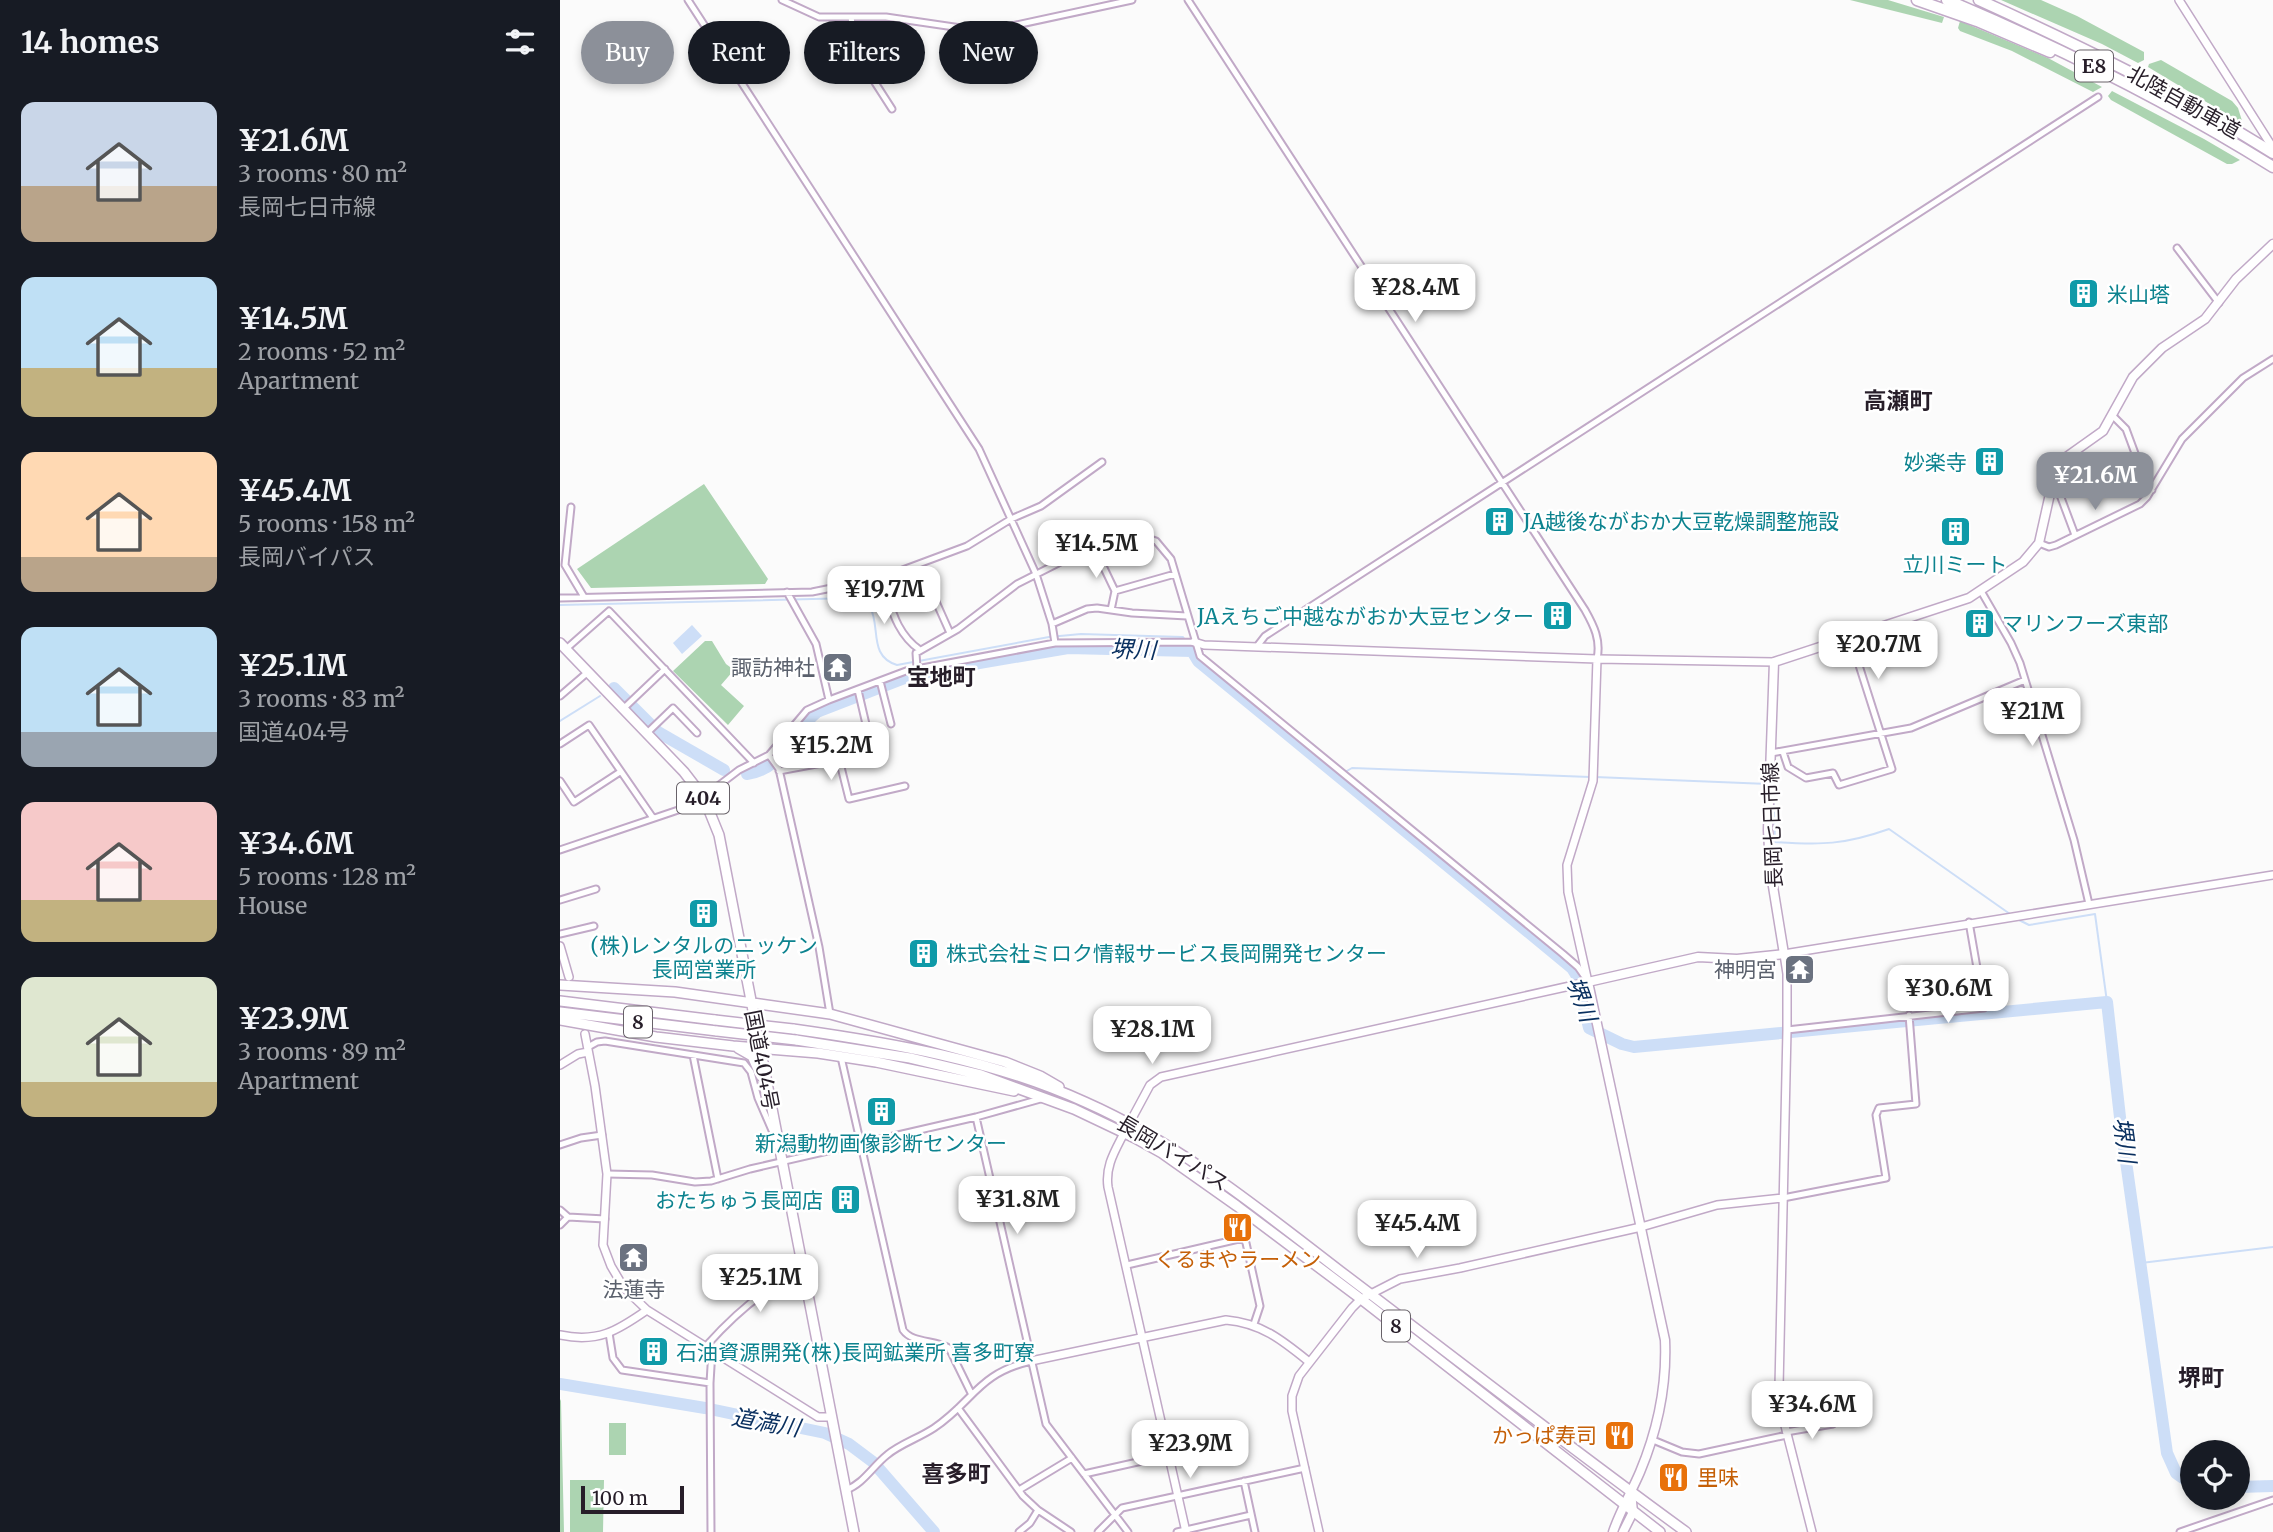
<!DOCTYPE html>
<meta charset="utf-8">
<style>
:root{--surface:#171b24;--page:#20242c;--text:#f1f3f6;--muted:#9ea1a6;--accent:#8c9099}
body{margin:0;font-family:Merriweather,"Noto Sans JP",serif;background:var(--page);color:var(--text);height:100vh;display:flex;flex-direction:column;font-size:26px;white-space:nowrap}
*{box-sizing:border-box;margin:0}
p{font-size:23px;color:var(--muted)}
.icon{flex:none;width:38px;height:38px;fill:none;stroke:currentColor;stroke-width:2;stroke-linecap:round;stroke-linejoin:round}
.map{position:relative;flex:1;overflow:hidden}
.panel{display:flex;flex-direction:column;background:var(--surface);width:560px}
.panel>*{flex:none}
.banner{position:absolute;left:21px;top:21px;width:665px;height:63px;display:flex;gap:14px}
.controls{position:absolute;left:1620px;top:1440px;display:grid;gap:14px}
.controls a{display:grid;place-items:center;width:70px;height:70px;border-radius:50%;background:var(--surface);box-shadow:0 4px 10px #0003;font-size:35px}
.scale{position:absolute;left:21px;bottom:18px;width:103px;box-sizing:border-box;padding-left:7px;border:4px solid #271e29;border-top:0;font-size:19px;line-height:24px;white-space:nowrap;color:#271e29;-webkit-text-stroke:5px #fff;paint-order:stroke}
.price{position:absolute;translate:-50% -60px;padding:0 16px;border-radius:14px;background:#fff;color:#222;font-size:23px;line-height:46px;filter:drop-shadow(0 2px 4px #0008)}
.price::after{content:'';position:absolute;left:50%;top:42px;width:21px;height:16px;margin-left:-10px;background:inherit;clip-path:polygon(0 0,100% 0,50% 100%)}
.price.on{background:var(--accent);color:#fff}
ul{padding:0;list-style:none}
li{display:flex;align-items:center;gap:21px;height:175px;padding:0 21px}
li span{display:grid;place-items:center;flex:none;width:196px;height:140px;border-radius:14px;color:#555}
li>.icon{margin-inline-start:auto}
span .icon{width:84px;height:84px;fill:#fffc;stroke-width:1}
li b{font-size:30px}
h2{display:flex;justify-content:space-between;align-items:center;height:84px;padding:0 21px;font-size:30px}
.chip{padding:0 24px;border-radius:32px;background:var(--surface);box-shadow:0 4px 10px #0003;font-size:24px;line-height:63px}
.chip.on{background:var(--accent);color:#fff}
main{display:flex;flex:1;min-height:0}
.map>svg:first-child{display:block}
.green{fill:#acd4b1}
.water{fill:#cddef7}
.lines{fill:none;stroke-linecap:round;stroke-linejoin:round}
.stream{stroke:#cddef7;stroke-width:2}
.river{stroke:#cddef7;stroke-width:12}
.minor-casing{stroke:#c1a9c7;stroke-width:9}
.tertiary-casing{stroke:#c1a9c7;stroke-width:10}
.secondary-casing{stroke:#c1a9c7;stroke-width:11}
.trunk-casing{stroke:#c1a9c7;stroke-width:12}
.motorway-casing{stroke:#c1a9c7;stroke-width:13}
.minor{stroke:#fff;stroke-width:5}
.tertiary{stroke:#fff;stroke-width:7}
.secondary{stroke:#fff;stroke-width:8}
.trunk{stroke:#fff;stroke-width:9}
.motorway{stroke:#fff;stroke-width:10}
.trunk-bridge-casing{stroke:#c1a9c7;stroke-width:12;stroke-linecap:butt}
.trunk-bridge{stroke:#fff;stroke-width:9}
.labels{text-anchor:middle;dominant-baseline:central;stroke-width:5;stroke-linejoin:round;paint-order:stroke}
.shield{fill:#fff;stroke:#686269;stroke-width:2}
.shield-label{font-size:19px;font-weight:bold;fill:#271e29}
.street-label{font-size:21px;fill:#271e29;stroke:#fff}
.culture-label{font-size:21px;fill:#0d838f;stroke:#fff;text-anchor:start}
.worship-label{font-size:21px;fill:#5b616d;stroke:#fff;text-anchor:end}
.food-label{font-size:21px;fill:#c56008;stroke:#fff}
.neighbourhood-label{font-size:23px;font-weight:bold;fill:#271e29;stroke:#fff}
.water-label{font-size:23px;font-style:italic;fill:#092f5f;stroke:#fff}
</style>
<main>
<section class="panel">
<h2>14 homes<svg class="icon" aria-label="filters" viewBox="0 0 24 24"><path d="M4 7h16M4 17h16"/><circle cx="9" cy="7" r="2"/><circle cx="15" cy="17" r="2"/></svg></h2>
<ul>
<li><span style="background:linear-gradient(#c9d6e8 60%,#b9a48a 0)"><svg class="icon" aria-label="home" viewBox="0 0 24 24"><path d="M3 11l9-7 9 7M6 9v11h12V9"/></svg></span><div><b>¥21.6M</b><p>3 rooms · 80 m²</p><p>長岡七日市線</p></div></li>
<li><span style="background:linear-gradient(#bfe0f5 65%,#c2b280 0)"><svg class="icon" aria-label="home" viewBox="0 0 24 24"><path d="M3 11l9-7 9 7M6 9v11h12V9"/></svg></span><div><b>¥14.5M</b><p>2 rooms · 52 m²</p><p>Apartment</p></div></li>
<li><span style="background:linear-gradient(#ffd9b3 75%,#b9a48a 0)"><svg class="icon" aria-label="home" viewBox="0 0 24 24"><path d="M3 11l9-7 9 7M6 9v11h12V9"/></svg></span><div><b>¥45.4M</b><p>5 rooms · 158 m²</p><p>長岡バイパス</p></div></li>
<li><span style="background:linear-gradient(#bfe0f5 75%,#9aa5b1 0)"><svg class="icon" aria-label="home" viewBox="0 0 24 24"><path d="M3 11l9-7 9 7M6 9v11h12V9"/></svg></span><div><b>¥25.1M</b><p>3 rooms · 83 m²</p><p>国道404号</p></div></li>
<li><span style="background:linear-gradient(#f6c9c9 70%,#c2b280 0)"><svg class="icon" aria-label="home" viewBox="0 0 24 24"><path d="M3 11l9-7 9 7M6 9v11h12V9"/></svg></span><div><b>¥34.6M</b><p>5 rooms · 128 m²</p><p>House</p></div></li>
<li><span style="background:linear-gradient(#dfe7d0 75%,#c2b280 0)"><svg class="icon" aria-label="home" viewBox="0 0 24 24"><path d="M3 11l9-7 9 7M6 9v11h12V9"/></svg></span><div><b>¥23.9M</b><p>3 rooms · 89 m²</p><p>Apartment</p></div></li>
</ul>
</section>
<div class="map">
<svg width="1713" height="1532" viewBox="0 0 1713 1532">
<rect width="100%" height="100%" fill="#fbfbfb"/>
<!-- green -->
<path class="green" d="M1290 0H1328L1384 17 1382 23Z
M1441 0H1481L1517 16 1584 52V60L1578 63 1542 44Z
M1400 21 1488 58 1542 87 1533 92 1452 51 1400 31 1398 28Z
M1601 60 1672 101 1678 108 1683 124 1588 67 1589 64Z
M1552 91 1644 139 1680 160 1672 164H1667L1551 100 1548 96Z
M144 484 208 579 205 584 31 588 17 569Z
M145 641H152L166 664 174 670 161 685 184 706 168 725 113 671Z
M0 1399 1 1401 4 1532H0Z
M49 1423H66V1455H49Z
M10 1480H44L43 1532H10Z"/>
<!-- water -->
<path class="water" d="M132 625 142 636 122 654 113 643Z"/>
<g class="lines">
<!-- stream -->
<path class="stream" d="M0 605 293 598 310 607C321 627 308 656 337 665L489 637 521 634 623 637 625 640
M52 689 54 688
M0 721 40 696
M726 723 757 748
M785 772 792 768 1030 777
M1035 777 1208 784
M1213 784 1215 842C1261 845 1284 845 1329 829L1450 914
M866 838 967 921
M1457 919 1469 925 1535 914 1547 1002
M993 942 1003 951
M1581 1263 1713 1247"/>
<!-- river -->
<path class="river" d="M54 688 98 732 164 770
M187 774C222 770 233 731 257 712L355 674 508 648 632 651 638 661 1012 968 1017 976 1029 1028 1062 1044 1074 1047 1547 1002 1561 1126 1607 1453 1616 1473 1633 1485
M0 1384 145 1408 265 1433 289 1444 313 1462 374 1532
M1678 1487 1713 1486"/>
<defs>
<path id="minor" d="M128 0 419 449 476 574 492 624 495 643
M222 0 259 17H326L401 28 433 30 572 0
M628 0 1025 610C1034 626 1041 640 1037 659
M291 17 296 53 332 109
M1617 248 1659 303
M1552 415 1566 429 1586 483 1592 490
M1494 479 1515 535
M11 507 5 565 24 597
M1479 543 1489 547 1496 545 1580 504 1587 497 1622 439 1683 378 1713 359
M528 548 544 568 555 591 551 610
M321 578C331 605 335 633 360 650
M369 586 390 633
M555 591 615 574
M1421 591 1451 643 1460 663 1514 840 1529 904
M227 592 256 644 269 700
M0 598 252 592 321 578 407 546 451 519 481 506 542 462
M492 624 527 609 537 608 572 613 627 616
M698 645 705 636 1538 97
M6 649 49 611 194 763
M357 668 356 653 398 629 457 584 526 549 571 541 590 539 596 541 611 559 640 656 1003 954 1018 967 1025 977
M320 681 331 724
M0 696 28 672
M63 709 105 669
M87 733 113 708 137 733
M0 744 29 725 93 818
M1223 752 1228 767 1246 778 1273 773 1279 785 1332 769 1290 637
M1211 753 1351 728 1465 680
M209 755 219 769 259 947 270 1014
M279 759 289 799 345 786
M219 771 310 754 312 750 298 690
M0 781 14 802 60 772
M0 850 133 805 179 770 209 755 247 710 269 700 346 671 495 643 634 642
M0 900 36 889
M0 934 34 926
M1227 1030 1424 1008 1409 922
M28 1047 37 1042 45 1041 184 1063 191 1072 198 1098 214 1135
M133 1055 158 1179
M281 1057 343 1330C353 1344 375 1339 389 1348L411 1393
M416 1117 486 1424 568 1532
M0 1145 21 1138 42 1135
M47 1174 92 1175 135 1182 151 1181 190 1169 416 1117 484 1098
M1223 1198 1326 1178 1316 1115 1319 1108 1356 1104 1349 1015
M0 1210 8 1217 45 1219
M0 1225 8 1217
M567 1265 683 1238 686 1243 700 1306 694 1324
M49 1333 53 1358 62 1370 150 1383
M147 1345C173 1316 207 1286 243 1270
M398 1408 463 1496 478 1510 511 1532
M1226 1432 1273 1424
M1093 1440 1122 1452 1139 1454 1227 1435
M524 1474 609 1455
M684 1481 695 1532
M286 1490C303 1484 313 1466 327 1455 340 1444 359 1438 374 1428 414 1401 417 1374 471 1361
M459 1490 512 1458
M151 1532 150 1383 152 1350
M459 1532 470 1523 478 1510
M538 1532 562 1508 745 1468
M617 1532 691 1515
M1620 1532 1713 1500"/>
<path id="tertiary" d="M1619 0 1713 148
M634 642 644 645 1037 659 1214 662
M0 946 9 977
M25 1034 35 1086 47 1174 43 1245 51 1266 64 1288 87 1310
M0 1065 18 1054 28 1052
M569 1124 590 1085 601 1077 1028 982 1008 892 1007 865 1033 781 1037 659
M564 1133C555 1151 545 1166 548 1187L626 1532
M0 1335C38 1343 57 1331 87 1310L258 1417H271
M471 1361 666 1320C701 1323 722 1340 748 1361
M759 1532 732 1411V1396L739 1376 792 1308 801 1299 840 1279 900 1268 1081 1227 1157 1205 1223 1198
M1252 1532 1221 1410 1219 1387 1227 1030V974L1224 954 1713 875"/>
<path id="secondary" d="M1053 1532C1060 1511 1071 1493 1080 1472 1098 1429 1107 1387 1105 1340L1028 982 1138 957 1177 959 1224 954 1210 868 1208 830 1214 662 1409 598 1463 562 1479 543 1496 467 1505 458 1543 431 1573 377 1602 348 1645 319 1676 279 1713 244
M1063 1532 1073 1512 1071 1492"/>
<path id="trunk" d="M0 643 124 772 144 798 159 835 294 1532
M0 985 115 992 270 1014 445 1062 480 1076 499 1087
M0 1001 155 1020
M0 1012 157 1031
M0 1020 96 1037 173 1046 258 1053 316 1062 454 1091
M233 1029C332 1043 433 1060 525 1102 620 1144 698 1208 780 1271 895 1358 1009 1447 1126 1532
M236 1040 350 1058 421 1075 514 1109 575 1138 602 1153 677 1206 801 1299 1100 1532
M178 1048 192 1056 201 1076"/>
<path id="motorway" d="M1357 0 1417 21 1490 52
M1387 0C1501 48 1609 102 1713 167
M1419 0C1520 46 1619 94 1713 153"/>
</defs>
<!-- minor casing -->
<use href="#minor" class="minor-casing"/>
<!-- tertiary casing -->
<use href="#tertiary" class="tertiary-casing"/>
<!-- secondary casing -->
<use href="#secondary" class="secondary-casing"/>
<!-- trunk casing -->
<use href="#trunk" class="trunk-casing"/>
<!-- motorway casing -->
<use href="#motorway" class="motorway-casing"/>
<!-- minor -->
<use href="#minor" class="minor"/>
<!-- tertiary -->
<use href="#tertiary" class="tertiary"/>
<!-- secondary -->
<use href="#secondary" class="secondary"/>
<!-- trunk -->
<use href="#trunk" class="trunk"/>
<!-- motorway -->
<use href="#motorway" class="motorway"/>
<defs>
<path id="trunk-bridge" d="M155 1020 233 1029
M157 1031 236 1040"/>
</defs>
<!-- trunk-bridge casing -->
<use href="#trunk-bridge" class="trunk-bridge-casing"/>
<!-- trunk-bridge -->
<use href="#trunk-bridge" class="trunk-bridge"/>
</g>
<!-- icons -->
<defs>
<symbol id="building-square" viewBox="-11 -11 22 22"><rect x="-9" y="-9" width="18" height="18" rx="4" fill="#0f9aa8" stroke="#fff"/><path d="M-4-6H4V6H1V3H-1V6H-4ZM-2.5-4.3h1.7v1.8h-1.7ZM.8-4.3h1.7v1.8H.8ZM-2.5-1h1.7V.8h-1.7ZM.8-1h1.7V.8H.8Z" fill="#fff"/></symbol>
<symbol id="temple-square" viewBox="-11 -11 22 22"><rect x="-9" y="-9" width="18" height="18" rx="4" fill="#6b7280" stroke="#fff"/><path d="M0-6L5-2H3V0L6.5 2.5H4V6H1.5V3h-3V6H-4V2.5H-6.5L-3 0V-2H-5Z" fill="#fff"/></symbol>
<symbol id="restaurant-square" viewBox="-11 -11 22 22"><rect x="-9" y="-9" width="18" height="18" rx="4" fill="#e8710a" stroke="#fff"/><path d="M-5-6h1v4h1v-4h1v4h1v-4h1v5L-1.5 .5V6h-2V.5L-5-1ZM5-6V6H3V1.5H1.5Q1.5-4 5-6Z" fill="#fff"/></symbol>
</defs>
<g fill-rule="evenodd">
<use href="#building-square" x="1506" y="276" width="35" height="35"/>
<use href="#building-square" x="1412" y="444" width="35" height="35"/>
<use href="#building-square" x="922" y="504" width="35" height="35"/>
<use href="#building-square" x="1378" y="514" width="35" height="35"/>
<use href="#building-square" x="980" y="598" width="35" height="35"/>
<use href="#building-square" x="1402" y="606" width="35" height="35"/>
<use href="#temple-square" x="260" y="650" width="35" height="35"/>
<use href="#building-square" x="126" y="896" width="35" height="35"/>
<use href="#building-square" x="346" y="936" width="35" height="35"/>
<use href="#temple-square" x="1222" y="952" width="35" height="35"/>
<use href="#building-square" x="304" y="1094" width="35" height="35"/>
<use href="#building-square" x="268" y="1182" width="35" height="35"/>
<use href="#restaurant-square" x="660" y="1210" width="35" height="35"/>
<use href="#temple-square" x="56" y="1240" width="35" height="35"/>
<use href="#building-square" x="76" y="1334" width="35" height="35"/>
<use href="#restaurant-square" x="1042" y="1418" width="35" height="35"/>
<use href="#restaurant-square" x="1096" y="1460" width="35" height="35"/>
</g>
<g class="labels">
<!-- shield labels -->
<g class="shield">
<rect x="1515" y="50.5" width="38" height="31" rx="5"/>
<rect x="117" y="782.5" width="52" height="31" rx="5"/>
<rect x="64" y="1006.5" width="28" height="31" rx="5"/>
<rect x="822" y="1310.5" width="28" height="31" rx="5"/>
</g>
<g class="shield-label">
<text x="1534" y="66">E8</text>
<text x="143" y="798">404</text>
<text x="78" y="1022">8</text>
<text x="836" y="1326">8</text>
</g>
<!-- street labels -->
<g class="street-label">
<text transform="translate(1624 102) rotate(29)">北陸自動車道</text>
<text transform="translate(1212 825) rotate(-92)">長岡七日市線</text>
<text transform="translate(202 1060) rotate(79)">国道404号</text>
<text transform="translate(613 1153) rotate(31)">長岡バイパス</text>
</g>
<!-- culture labels -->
<g class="culture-label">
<text x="1547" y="294">米山塔</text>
<text x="1407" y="462" text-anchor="end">妙楽寺</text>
<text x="963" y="521">JA越後ながおか大豆乾燥調整施設</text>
<text x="1395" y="564" text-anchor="middle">立川ミート</text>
<text x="974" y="616" text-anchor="end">JAえちご中越ながおか大豆センター</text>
<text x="1442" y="623">マリンフーズ東部</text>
<text x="144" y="945" text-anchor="middle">(株)レンタルのニッケン<tspan x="144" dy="24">長岡営業所</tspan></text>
<text x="386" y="953">株式会社ミロク情報サービス長岡開発センター</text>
<text x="321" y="1143" text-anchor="middle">新潟動物画像診断センター</text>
<text x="263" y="1200" text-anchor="end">おたちゅう長岡店</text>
<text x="116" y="1352">石油資源開発(株)長岡鉱業所 喜多町寮</text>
</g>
<!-- worship labels -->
<g class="worship-label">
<text x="255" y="667">諏訪神社</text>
<text x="1217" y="969">神明宮</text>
<text x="74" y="1289" text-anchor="middle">法蓮寺</text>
</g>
<!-- food labels -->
<g class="food-label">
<text x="678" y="1259">くるまやラーメン</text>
<text x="1037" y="1435" text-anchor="end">かっぱ寿司</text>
<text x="1137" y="1477" text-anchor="start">里味</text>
</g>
<!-- neighbourhood labels -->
<g class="neighbourhood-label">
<text x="1338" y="400">高瀬町</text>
<text x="381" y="676">宝地町</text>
<text x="1641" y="1377">堺町</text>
<text x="396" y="1473">喜多町</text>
</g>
<!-- water labels -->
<g class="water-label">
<text transform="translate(573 649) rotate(2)">堺川</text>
<text transform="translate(1022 999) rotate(70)">堺川</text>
<text transform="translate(1565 1140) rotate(82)">堺川</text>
<text transform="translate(206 1422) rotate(10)">道満川</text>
</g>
</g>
</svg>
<div class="controls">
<a><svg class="icon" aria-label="locate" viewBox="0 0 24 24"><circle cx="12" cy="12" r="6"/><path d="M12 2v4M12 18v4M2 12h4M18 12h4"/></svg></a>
</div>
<div class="scale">100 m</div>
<b class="price" style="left:855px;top:324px">¥28.4M</b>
<b class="price on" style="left:1535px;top:512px">¥21.6M</b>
<b class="price" style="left:536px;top:580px">¥14.5M</b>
<b class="price" style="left:324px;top:626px">¥19.7M</b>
<b class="price" style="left:1318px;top:681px">¥20.7M</b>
<b class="price" style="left:1472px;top:748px">¥21M</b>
<b class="price" style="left:271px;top:782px">¥15.2M</b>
<b class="price" style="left:1388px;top:1025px">¥30.6M</b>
<b class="price" style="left:592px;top:1066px">¥28.1M</b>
<b class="price" style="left:457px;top:1236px">¥31.8M</b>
<b class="price" style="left:857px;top:1260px">¥45.4M</b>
<b class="price" style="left:200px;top:1314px">¥25.1M</b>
<b class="price" style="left:1252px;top:1441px">¥34.6M</b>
<b class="price" style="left:630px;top:1480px">¥23.9M</b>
<div class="banner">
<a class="chip on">Buy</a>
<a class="chip">Rent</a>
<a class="chip">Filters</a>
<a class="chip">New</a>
</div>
</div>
</main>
